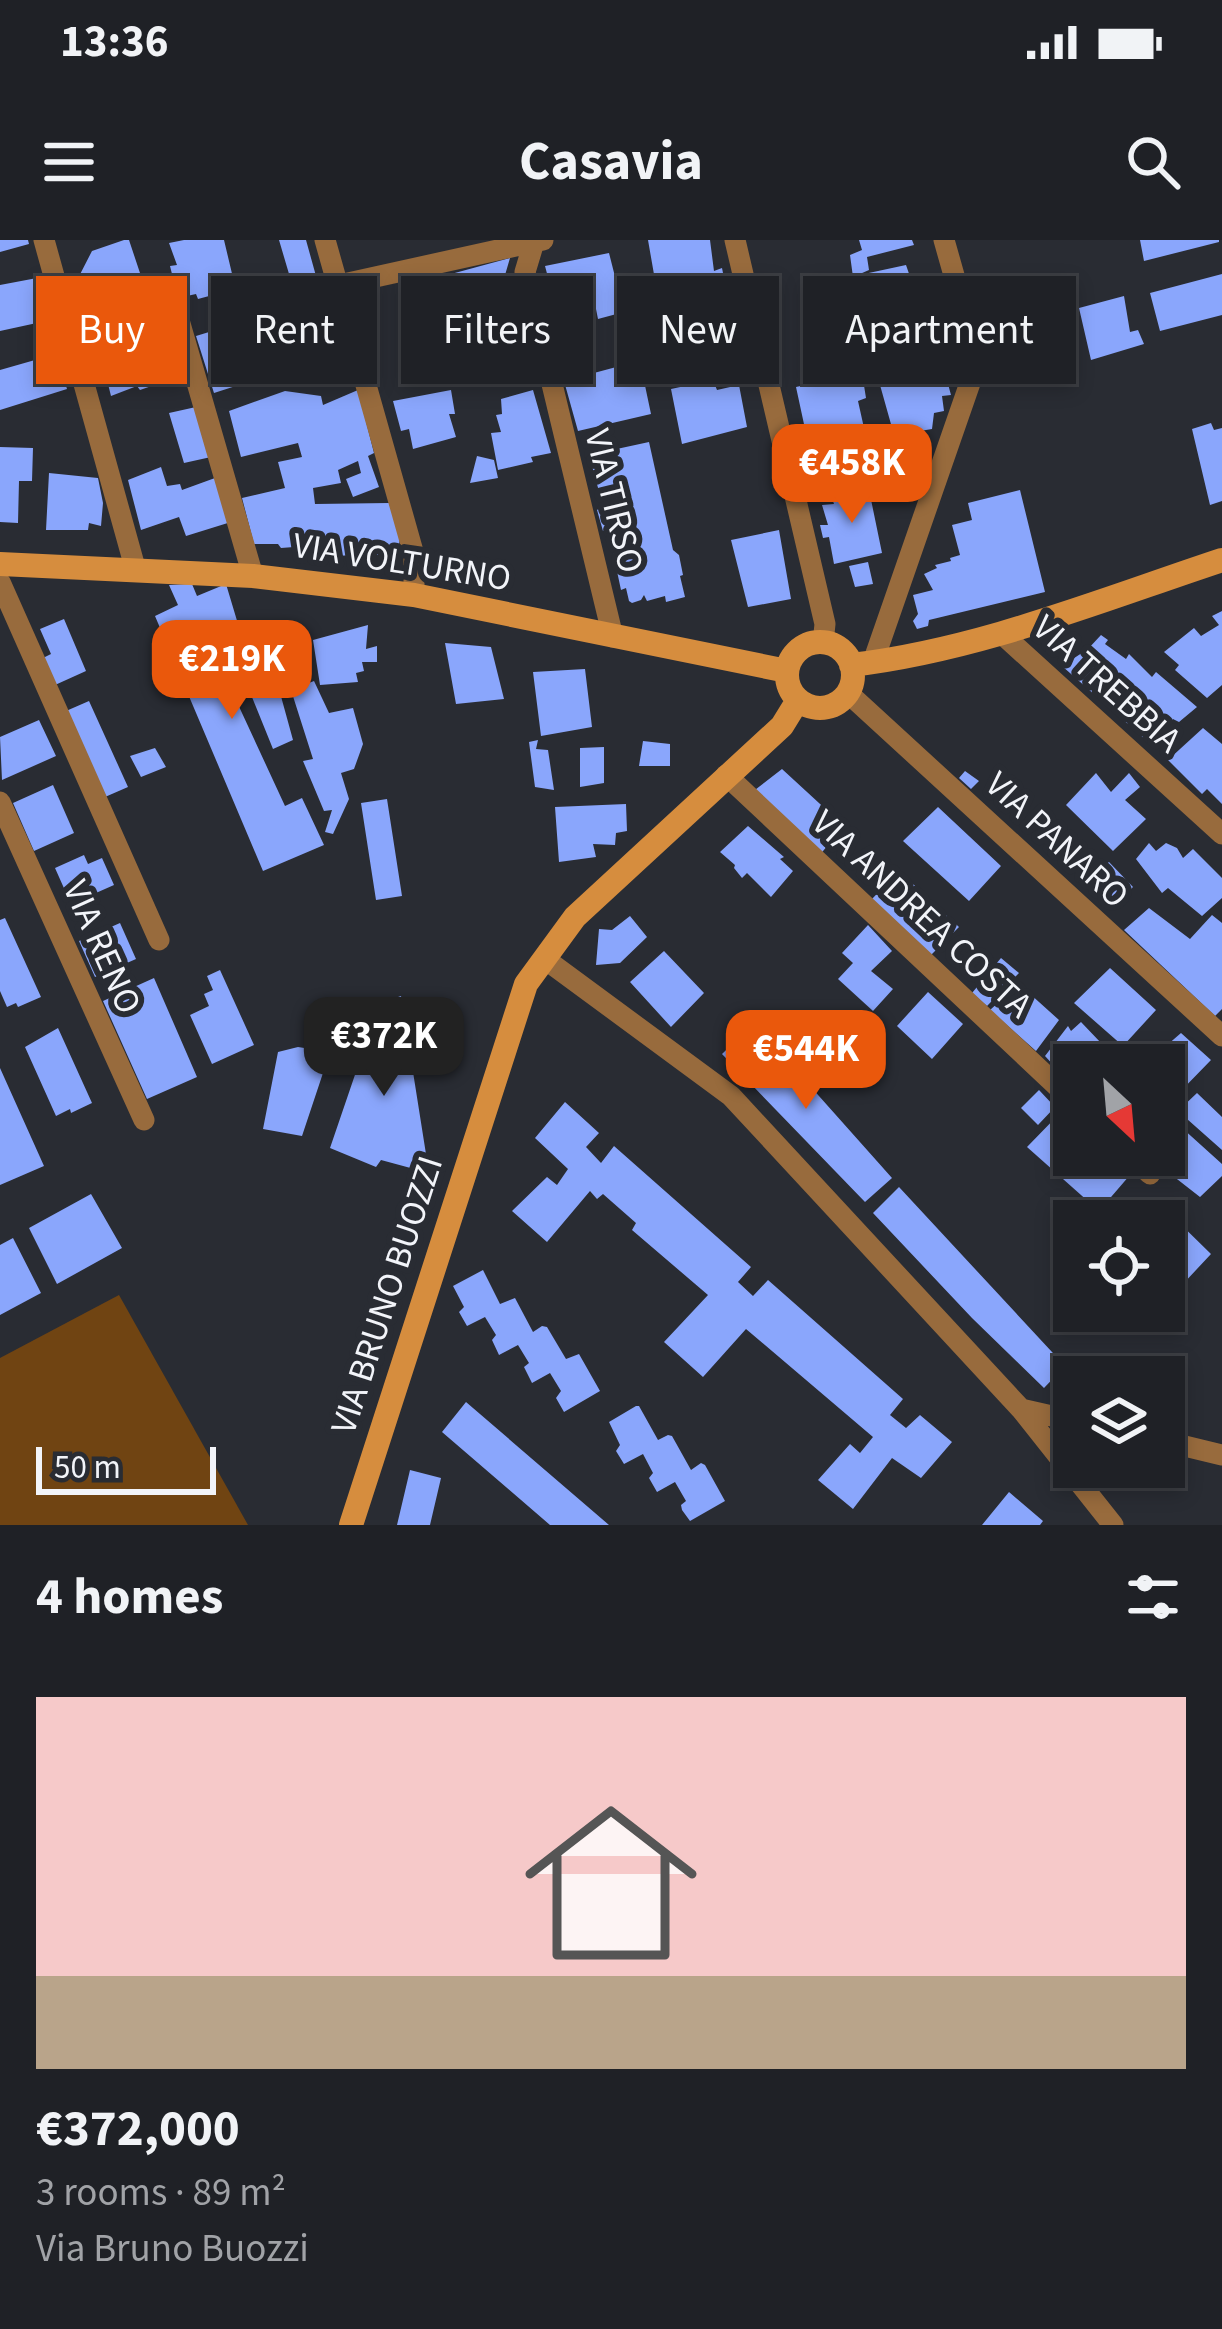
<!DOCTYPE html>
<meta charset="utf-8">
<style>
:root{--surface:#1f2126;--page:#27292e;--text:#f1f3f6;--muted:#a1a3a7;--line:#3c3e43;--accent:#ea580c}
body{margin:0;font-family:"Source Sans 3",sans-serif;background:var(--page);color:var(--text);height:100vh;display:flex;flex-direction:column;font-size:45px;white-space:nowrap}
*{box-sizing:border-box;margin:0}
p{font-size:39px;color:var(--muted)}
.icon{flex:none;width:66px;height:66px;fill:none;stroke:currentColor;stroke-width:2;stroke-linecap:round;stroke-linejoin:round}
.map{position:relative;height:1285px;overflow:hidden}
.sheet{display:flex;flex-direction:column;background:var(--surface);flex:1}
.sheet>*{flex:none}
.banner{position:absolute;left:36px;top:36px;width:1152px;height:108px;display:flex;gap:24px}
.needle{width:78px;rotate:154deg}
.controls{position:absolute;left:1053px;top:804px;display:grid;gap:24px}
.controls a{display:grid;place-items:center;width:132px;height:132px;border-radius:0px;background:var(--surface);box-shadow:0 6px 18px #0003,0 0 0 3px var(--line);font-size:60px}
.scale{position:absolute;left:36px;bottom:30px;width:180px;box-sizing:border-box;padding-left:12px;border:6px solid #f2f4f9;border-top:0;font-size:33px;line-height:42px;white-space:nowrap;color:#f2f4f9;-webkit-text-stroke:9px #292c33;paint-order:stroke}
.price{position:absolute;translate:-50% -102px;padding:0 27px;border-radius:24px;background:var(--accent);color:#fff;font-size:39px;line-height:78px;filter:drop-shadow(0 3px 6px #0008)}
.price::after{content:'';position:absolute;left:50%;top:72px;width:36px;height:27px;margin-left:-18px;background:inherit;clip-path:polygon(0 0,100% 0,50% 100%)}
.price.selected{background:#222;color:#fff}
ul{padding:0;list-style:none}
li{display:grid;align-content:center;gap:24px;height:636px;padding:0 36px}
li+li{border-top:3px solid var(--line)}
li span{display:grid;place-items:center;height:372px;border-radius:0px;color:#555}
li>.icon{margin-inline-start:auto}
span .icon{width:216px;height:216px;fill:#fffc;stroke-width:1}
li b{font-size:51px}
h2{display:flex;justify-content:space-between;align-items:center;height:144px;padding:0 36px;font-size:51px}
.pill{padding:0 42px;border-radius:0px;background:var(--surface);box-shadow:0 6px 18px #0003,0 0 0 3px var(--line);font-size:42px;line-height:108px}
.pill.selected{background:var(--accent);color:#fff}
.status{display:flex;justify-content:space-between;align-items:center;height:84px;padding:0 60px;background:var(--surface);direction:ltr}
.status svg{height:33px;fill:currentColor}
header{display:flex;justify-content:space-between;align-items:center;height:156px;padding:0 36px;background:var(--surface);font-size:54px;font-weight:700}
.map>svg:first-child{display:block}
.green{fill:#704412}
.building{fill:#8aa6fc}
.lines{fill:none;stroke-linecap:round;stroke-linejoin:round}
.street{stroke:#986b3d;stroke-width:21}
.secondary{stroke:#d68d3e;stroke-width:24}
.labels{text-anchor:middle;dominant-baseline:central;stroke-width:12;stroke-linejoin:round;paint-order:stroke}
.street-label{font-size:36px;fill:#f2f4f9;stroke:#292c33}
</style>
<div class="status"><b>13:36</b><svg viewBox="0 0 49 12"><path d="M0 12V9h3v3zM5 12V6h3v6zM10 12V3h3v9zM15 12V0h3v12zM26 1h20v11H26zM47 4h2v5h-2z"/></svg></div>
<header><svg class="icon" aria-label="menu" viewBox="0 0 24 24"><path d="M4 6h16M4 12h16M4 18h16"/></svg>Casavia<svg class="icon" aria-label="search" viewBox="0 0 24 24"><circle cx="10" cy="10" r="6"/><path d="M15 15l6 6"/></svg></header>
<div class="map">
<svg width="1222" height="1285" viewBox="0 0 1222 1285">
<rect width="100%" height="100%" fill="#292c33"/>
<!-- green -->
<path class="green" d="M119 1055 248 1285H0V1118Z"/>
<!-- building -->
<path class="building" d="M0 0H28L29 4 0 12Z
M124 0H129L141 36 129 40 144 49 135 65 116 53 122 71 84 82 73 48 92 11Z
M184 0H224L234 42 221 45 224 52 198 59 196 54 178 58 170 26 177 25 169 3Z
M279 0H306L321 54 297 61Z
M648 0H710L714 31 722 28 725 43H716L719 50 659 63Z
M859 0H912L914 5 867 17 869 30 853 37 850 15 862 10Z
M1140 0H1219V2L1144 21Z
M609 13 624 72 598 79 593 54 579 55 584 70 558 75 545 26Z
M510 18 489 90 457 100 440 37Z
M906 25 924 77 896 89 893 80 878 87 864 34Z
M1222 34V75L1160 91 1150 53Z
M37 38 46 81 0 91V45Z
M1124 56 1130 92 1138 90 1144 104 1091 120 1079 68Z
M850 63 860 116 812 128 800 72Z
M245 81 264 137 214 153 196 96Z
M944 96 953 108 955 122 951 124 954 132 947 135 946 129 934 135 939 146 948 144 951 155 942 156 944 171 934 173 932 189 914 192 917 202H896L880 145 885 143 883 134 880 135 875 111 890 108 893 113 907 109 906 104Z
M158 99 167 123 181 119 186 134 140 150 137 146 111 156 101 116Z
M985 105 998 140 973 145Z
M56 114 67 149 0 170V130Z
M635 122 638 139 643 136 651 174 578 191 564 141Z
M862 133 866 158 858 161 864 188 873 189 878 213 813 226 796 147Z
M713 140 717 150 739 145 747 187 682 204 671 149Z
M358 150 374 213 368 216 379 247 353 257 346 239 361 233 358 221 338 230 341 243 313 248 315 264 389 263 400 297 398 314 328 316 327 298 294 307 281 308 278 304H254L242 258 285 248 278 222 302 217 298 203 241 217 229 171 285 151 321 156 323 165Z
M451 150 455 174H449L456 197 413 209 409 189 401 191 393 161Z
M533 150 551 213 531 217 533 222 498 230 491 193 501 192 496 175 502 174 501 159Z
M196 167 211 217 184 223 169 173Z
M1211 183 1214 190 1222 188V261L1210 265 1192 189Z
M649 202 673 310 679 315 683 335 680 336 685 357 666 362 665 356 647 361 644 355 641 360 632 363 629 361 626 348 621 350 608 289 603 291 597 270 603 266 589 215Z
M0 207 33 208 32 241H19L18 283 0 282Z
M477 216 494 220 498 238 470 243Z
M161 227 167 246 180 244 182 250 215 238 231 282 186 296 179 277 141 290 128 240Z
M49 233 98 238 103 263 101 286 89 283 88 290H46Z
M868 245 882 313 834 324 829 297 823 298 820 285H828L822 265 834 264 832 258 844 257 841 249Z
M1020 250 1045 352 929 380 928 386 917 389 913 381 918 374 913 355 933 350 924 334 937 328 935 325 951 321 950 318 960 315 952 285 972 280 968 263Z
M779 290 791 359 748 367 731 300Z
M868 322 873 344 855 347 849 326Z
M192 344 197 356 226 344 250 424 223 432 285 566 302 558 324 605 263 631 155 376 178 365 169 345Z
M1222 371V445L1207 458 1175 430 1179 425 1164 412 1194 388 1201 396 1219 385 1212 376Z
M64 379 86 431 55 445 43 418 51 414 40 389Z
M368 385 366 409 377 406V422H362L364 431 356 433 358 442 320 445 313 400Z
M1101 395 1108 400 1105 404 1126 419 1129 414 1152 437 1156 432 1197 467 1179 482 1173 479 1169 484 1171 488 1154 507 1062 426 1088 409Z
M445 403 491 407 504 459 456 464Z
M271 420 293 500 273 509 241 430Z
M585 429 592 487 541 496 533 432Z
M314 441 329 473 353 468 363 504 354 529 341 533 349 559 333 594 325 592 332 570 324 571 303 521 313 519 291 450Z
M89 461 128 547 105 557 66 471Z
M39 480 56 516 2 540 0 497Z
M1203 488 1222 504V564L1207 549 1202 554 1168 520Z
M538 500 536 509 548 510 554 550 535 547 529 502Z
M643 501 670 504V526H639Z
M604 507V543L580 547V508Z
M155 508 166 527 141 537 130 516Z
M782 529 844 586 818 617 751 553Z
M965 531 979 541 971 549 959 538Z
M1096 533 1111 552 1129 533 1140 547 1125 560 1146 579 1113 611 1066 565Z
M53 545 74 593 34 611 13 563Z
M387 559 402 656 376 660 361 563Z
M626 564 627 591 616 593 615 605 593 604 596 617 559 622 555 567Z
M938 567 1001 626 969 661 903 601Z
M748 586 784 617 780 619 793 631 771 657 747 633 742 638 734 628 735 625 720 612Z
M1149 603 1156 611 1166 603 1177 608 1183 618 1193 609 1222 638V658L1202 676 1168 648 1162 653 1136 619Z
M84 615 88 624 102 618 114 645 71 664 55 628Z
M1109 622 1133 647 1115 665 1089 637Z
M899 631 959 687 930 716 871 660Z
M1149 668 1190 699 1212 675 1222 683V769L1215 776 1124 690Z
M630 676 647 697 620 723 596 725 599 689 612 690Z
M5 678 41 757 18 767 16 763 7 767 0 751V680Z
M120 683 136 719 95 737 79 701Z
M868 685 892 711 871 731 893 749 873 771 838 739 853 723 842 713Z
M664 711 704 753 671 787 630 742Z
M1001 718 1019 733 987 766 972 753Z
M1110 728 1156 770 1123 806 1074 763Z
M220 730 254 805 212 824 190 775 209 766 204 754 213 750 207 736Z
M154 738 197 837 147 859 103 761Z
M1019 744 1059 780 1036 811 990 770Z
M928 752 963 784 932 819 897 786Z
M401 756 429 933 381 920 376 927 330 908 373 782 386 761Z
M1081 782 1102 804 1084 825H1074V836L1069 842 1045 816 1068 786 1071 791Z
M754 783 892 938 865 962 722 814Z
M58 788 92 863 71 873 70 869 56 876 25 807Z
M1181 793 1211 820 1176 856 1164 846V825H1144Z
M298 807 330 812 302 896 263 889 278 812Z
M0 828 44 926 0 945Z
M1039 850 1055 867 1038 885 1021 868Z
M1197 853 1222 877V910L1178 871Z
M565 862 599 893 586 907 601 923 614 906 751 1027 738 1042 753 1056 768 1040 903 1159 890 1175 906 1188 920 1175 952 1202 921 1238 892 1218 853 1269 818 1240 850 1204 860 1213 873 1197 746 1089 703 1137 664 1102 708 1055 632 990 636 983 603 954 597 959 590 951 547 1002 512 971 547 937 557 945 568 929 535 898Z
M1062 871 1074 882V915H1108L1130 935 1099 971 1027 907Z
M1181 887 1222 924V936L1200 957 1150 918 1164 915V904Z
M899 947 1065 1126 1044 1148 972 1078 873 973Z
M91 954 122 1008 57 1044 29 988Z
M1163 967 1211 1014 1182 1045 1164 1027V981H1148Z
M1116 968 1130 981H1105Z
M13 998 41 1053 0 1075V1005Z
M483 1030 500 1064 515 1058 533 1092 542 1086 547 1087 566 1119 579 1114 600 1151 564 1172 556 1158 561 1151 550 1133 532 1143 524 1127 529 1123 518 1105 499 1115 492 1100 496 1095 485 1077 467 1086 459 1072 464 1067 453 1046Z
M466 1162 609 1285H550L442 1192Z
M636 1166H639L658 1200 668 1195 672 1196 691 1230 701 1223 705 1225 725 1261 690 1281 682 1270 681 1265 686 1261 675 1242 657 1252 649 1238 653 1233 643 1214 624 1224 616 1211 620 1205 609 1182Z
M410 1230 441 1238 430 1285H397Z
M1009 1252 1043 1281 1040 1285H982Z"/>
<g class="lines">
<!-- street -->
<path class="street" d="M44 0 136 331
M325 0 414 315V355
M735 0 825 384 823 403
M534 2 525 32 613 397
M339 45 543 0
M174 63 253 336
M0 342 159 700
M1001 393 1222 594
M873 422 978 120 944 0
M848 453 1222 796
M726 535 1074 862
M0 562 144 880
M545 719 731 856 1021 1169 1113 1285
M1130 915 1150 934
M1021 1169 1074 1181
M1164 1201 1222 1215"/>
<!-- secondary -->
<path class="secondary" d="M0 324 253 336 414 355 787 431
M787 435a33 33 0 1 1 66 0a33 33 0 1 1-66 0Z
M851 425C979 410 1101 360 1222 320
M351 1285 526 744 575 677 782 486 798 460"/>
</g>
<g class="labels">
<!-- street labels -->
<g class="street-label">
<text transform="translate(614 261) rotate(76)">VIA TIRSO</text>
<text transform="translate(402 322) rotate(9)">VIA VOLTURNO</text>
<text transform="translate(1107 444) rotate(42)">VIA TREBBIA</text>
<text transform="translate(1057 600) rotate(43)">VIA PANARO</text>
<text transform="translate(922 674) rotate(43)">VIA ANDREA COSTA</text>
<text transform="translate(102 707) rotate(66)">VIA RENO</text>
<text transform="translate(387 1055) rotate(-72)">VIA BRUNO BUOZZI</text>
</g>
</g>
</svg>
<div class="controls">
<a><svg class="needle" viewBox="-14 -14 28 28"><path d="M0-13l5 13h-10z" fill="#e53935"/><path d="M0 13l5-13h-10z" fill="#a1a3a7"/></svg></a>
<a><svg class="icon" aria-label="locate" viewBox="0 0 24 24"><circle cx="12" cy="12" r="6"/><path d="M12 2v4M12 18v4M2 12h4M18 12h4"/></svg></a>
<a><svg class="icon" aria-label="layers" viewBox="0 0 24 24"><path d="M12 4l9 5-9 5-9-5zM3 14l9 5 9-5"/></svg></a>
</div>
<div class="scale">50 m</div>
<b class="price" style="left:852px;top:286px">€458K</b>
<b class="price" style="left:232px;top:482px">€219K</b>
<b class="price selected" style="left:384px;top:859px">€372K</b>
<b class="price" style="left:806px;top:872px">€544K</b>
<div class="banner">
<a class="pill selected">Buy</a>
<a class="pill">Rent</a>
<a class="pill">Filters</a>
<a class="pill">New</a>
<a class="pill">Apartment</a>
</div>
</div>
<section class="sheet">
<h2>4 homes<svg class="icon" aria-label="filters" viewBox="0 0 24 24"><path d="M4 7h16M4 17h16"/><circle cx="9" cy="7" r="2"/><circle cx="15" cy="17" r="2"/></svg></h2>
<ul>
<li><span style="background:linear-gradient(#f6c9c9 75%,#b9a48a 0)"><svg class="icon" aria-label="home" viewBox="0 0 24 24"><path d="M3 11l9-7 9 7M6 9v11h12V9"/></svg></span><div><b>€372,000</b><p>3 rooms · 89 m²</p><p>Via Bruno Buozzi</p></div></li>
</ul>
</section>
